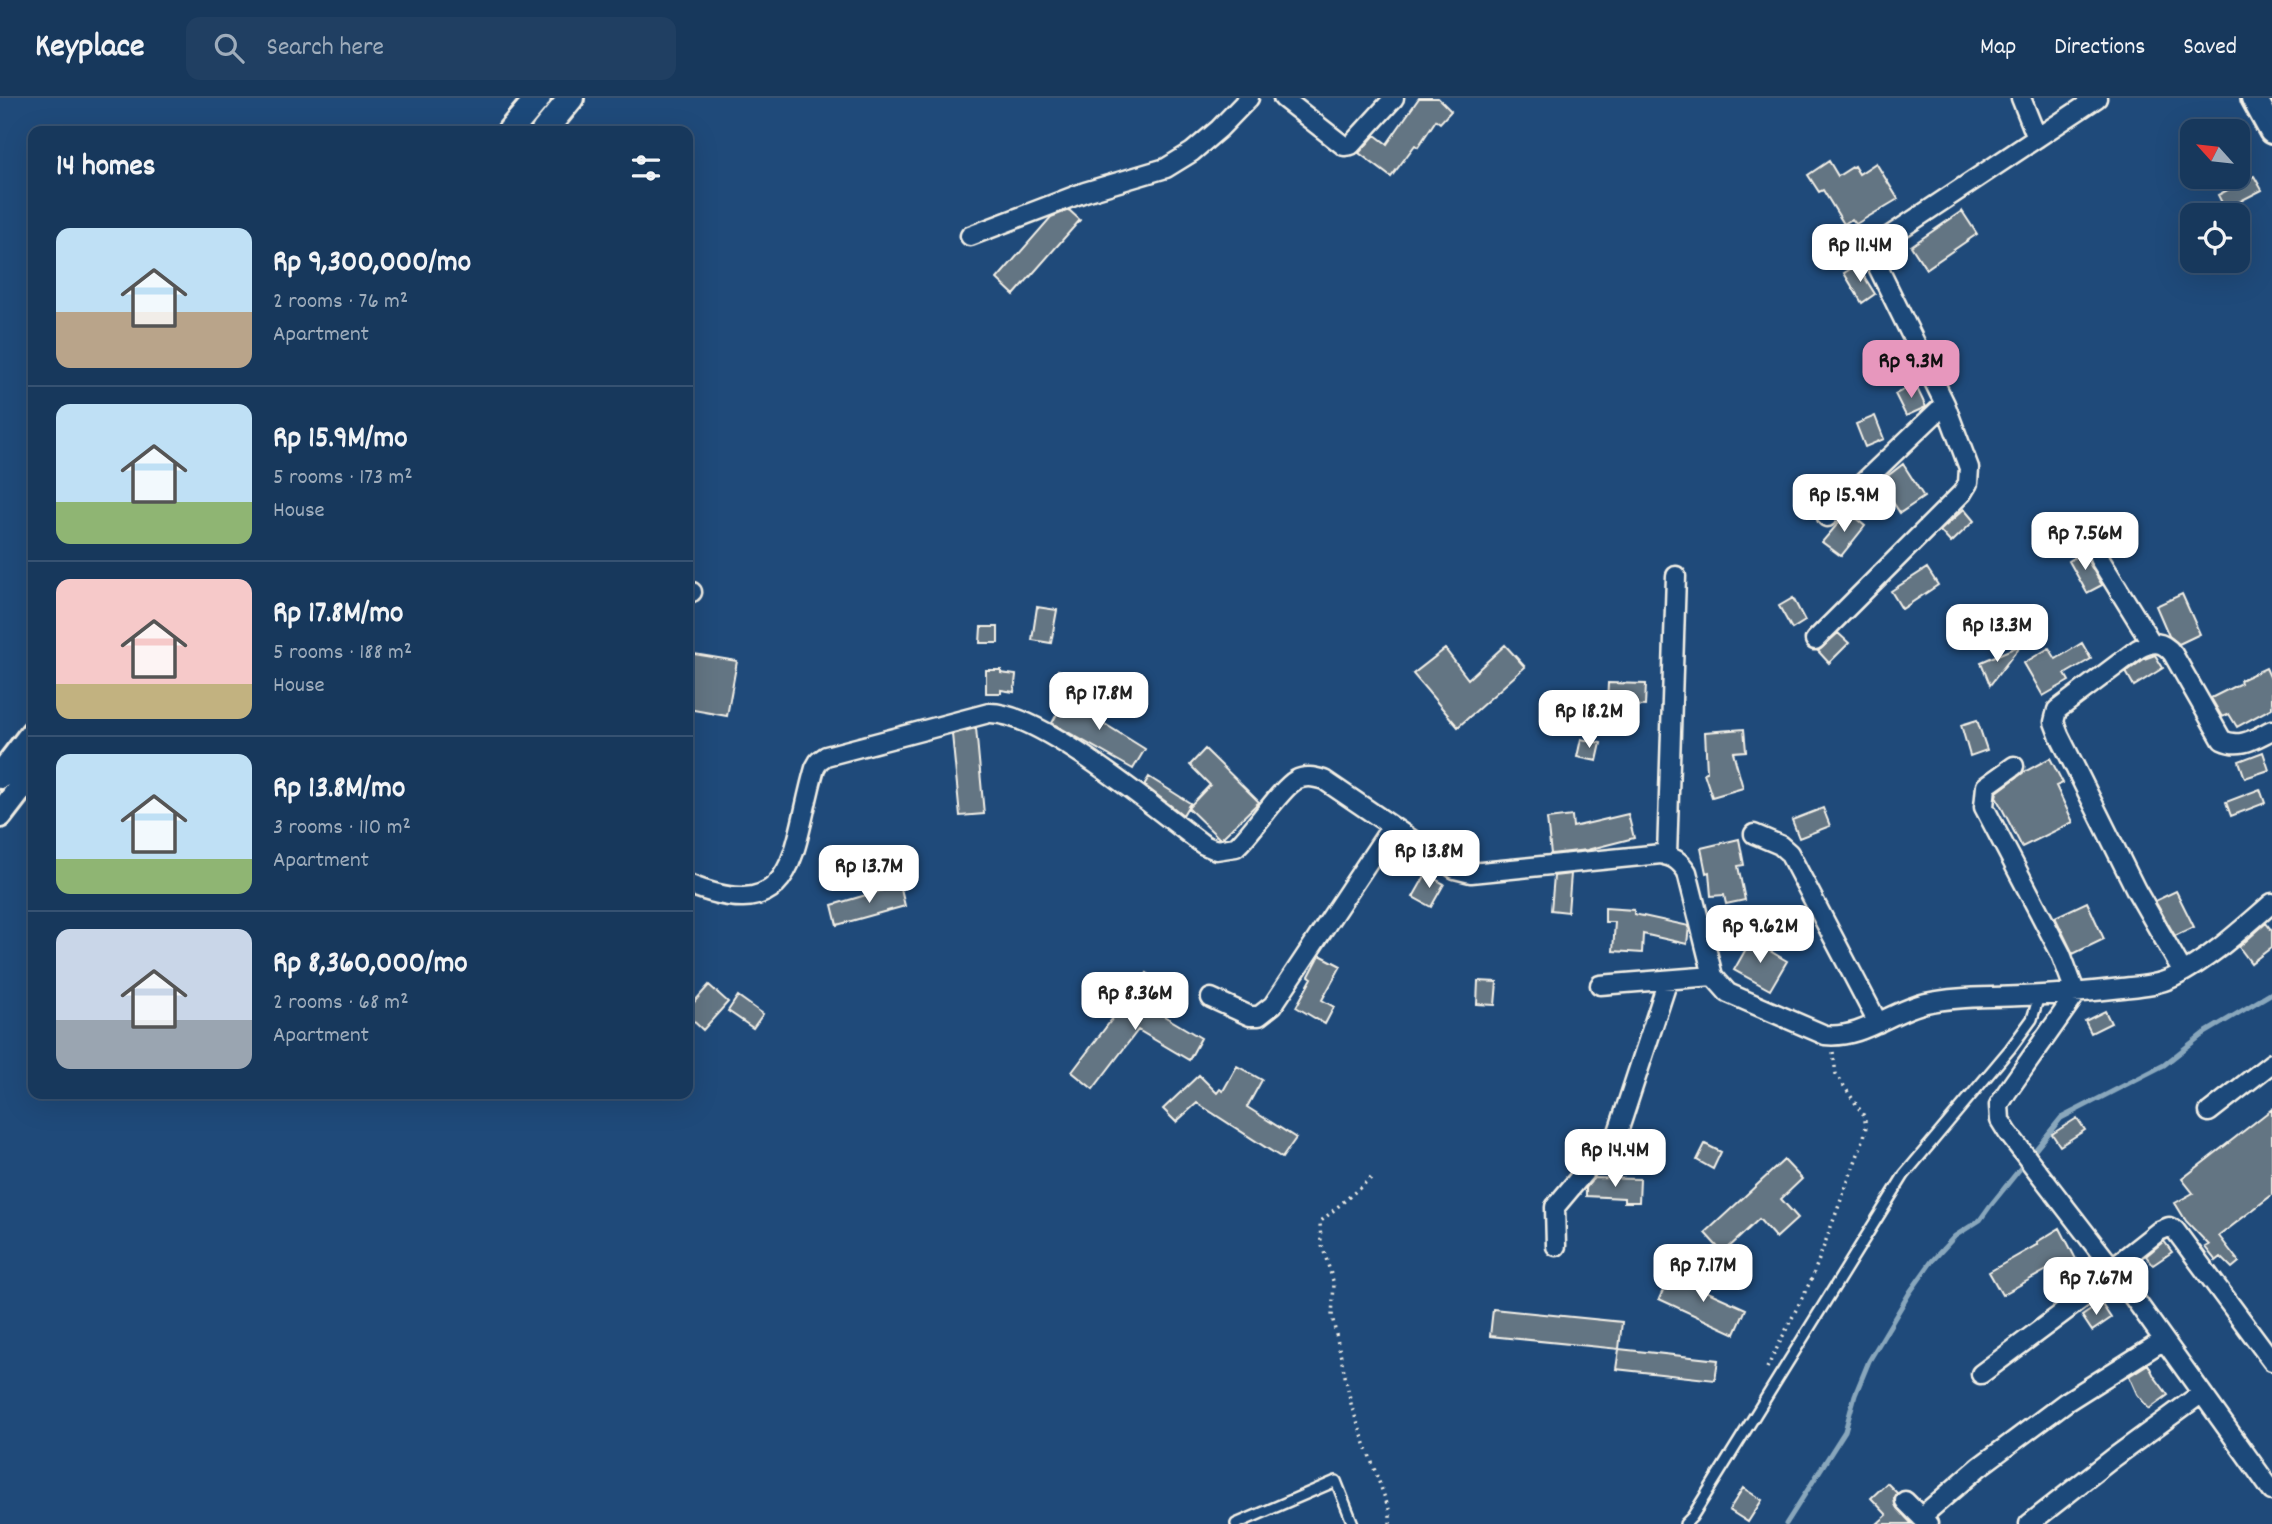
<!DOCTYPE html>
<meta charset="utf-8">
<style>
:root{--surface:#17385c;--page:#203f62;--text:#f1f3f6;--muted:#9eacbb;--line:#365272;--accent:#e797bd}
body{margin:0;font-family:Dekko,sans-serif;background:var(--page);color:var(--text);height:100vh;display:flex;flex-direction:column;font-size:26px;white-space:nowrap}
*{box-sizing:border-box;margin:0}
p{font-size:23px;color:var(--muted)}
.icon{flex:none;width:38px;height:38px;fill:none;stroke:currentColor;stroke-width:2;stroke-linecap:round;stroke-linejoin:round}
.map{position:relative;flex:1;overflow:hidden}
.details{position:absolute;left:28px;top:28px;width:665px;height:973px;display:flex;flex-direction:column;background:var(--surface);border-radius:14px;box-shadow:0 7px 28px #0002,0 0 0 2px var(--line)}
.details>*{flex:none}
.needle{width:46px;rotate:297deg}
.fabs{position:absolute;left:2180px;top:21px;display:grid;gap:14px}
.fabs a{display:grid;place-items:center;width:70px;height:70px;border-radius:14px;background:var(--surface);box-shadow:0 7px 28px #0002,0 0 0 2px var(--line);font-size:35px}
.price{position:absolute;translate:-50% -60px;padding:0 16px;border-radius:14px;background:#fff;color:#222;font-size:23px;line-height:46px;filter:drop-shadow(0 2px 4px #0008)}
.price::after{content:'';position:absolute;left:50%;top:42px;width:21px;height:16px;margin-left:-10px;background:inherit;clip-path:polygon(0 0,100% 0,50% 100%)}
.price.active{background:var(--accent);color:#111}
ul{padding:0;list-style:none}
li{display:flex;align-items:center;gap:21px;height:175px;padding:0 28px}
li+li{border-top:2px solid var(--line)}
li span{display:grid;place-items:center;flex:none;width:196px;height:140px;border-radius:14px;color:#555}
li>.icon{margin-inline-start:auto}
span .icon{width:84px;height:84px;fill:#fffc;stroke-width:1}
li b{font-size:30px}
h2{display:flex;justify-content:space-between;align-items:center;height:84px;padding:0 28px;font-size:30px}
header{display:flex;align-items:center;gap:42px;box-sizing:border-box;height:98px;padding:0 35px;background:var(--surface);border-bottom:2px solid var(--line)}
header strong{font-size:33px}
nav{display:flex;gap:38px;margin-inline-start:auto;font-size:24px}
.search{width:490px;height:63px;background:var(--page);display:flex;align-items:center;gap:18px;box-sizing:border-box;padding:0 24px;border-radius:14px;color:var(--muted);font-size:26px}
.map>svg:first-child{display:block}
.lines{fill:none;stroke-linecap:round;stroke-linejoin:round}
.stream{stroke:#89a7bc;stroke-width:5}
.building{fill:#647483;stroke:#f4f1e8;stroke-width:2}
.lane-casing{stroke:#f4f1e8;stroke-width:14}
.street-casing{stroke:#f4f1e8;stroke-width:23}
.secondary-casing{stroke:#f4f1e8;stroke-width:30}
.path{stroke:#f4f1e8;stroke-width:3.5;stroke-dasharray:2 5;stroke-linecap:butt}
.lane{stroke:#1f4a7a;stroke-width:9}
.street{stroke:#1f4a7a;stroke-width:18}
.secondary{stroke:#1f4a7a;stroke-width:24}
</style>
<header>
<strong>Keyplace</strong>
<div class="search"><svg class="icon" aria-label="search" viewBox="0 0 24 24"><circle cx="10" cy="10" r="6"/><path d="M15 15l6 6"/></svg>Search here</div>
<nav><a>Map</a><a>Directions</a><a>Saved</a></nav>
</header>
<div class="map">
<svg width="2272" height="1426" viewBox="0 0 2272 1426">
<rect width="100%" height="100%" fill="#1f4a7a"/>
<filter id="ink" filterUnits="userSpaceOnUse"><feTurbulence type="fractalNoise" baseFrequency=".0143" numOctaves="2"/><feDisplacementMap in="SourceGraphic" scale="14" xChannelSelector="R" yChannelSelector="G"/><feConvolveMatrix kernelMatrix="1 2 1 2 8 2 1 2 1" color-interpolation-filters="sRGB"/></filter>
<g filter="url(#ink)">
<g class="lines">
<!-- stream -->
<path class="stream" d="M1786 1426 1845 1333 1855 1297 1869 1263 1910 1194 1932 1163 1955 1138 1980 1122 1990 1108 2061 1020 2164 967 2203 936 2272 895"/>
</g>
<!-- building -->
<path class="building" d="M1419 0H1438L1451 13 1440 25 1436 22 1418 49 1415 47 1391 79 1359 55 1375 37 1387 46Z
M1829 63 1838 78 1854 68 1859 76 1876 65 1898 101 1856 126 1852 121 1844 126 1823 92 1819 94 1808 77Z
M2254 78 2262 92 2225 111 2218 97Z
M1069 112 1080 122 1014 197 997 181 1051 119Z
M1962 113 1977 136 1926 171 1911 148Z
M1857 167 1875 196 1862 205 1844 175Z
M1915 286 1926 309 1906 318 1895 296Z
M1875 318 1884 341 1865 349 1856 326Z
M1903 366 1924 399 1900 415 1880 384Z
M1813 384 1828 403 1815 413 1800 394Z
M1964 411 1974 423 1951 445 1940 433Z
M1848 414 1865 428 1841 458 1822 444Z
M2088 451 2089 465 2102 487 2087 495 2069 463Z
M1927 470 1938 487 1902 511 1891 493Z
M2182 496 2200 536 2179 546 2169 538 2156 508Z
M1793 500 1805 523 1792 531 1779 508Z
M1037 509 1057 512 1051 545 1032 542Z
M981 529H998V545H980Z
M1838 535 1849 545 1829 565 1818 553Z
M2082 545 2091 561 2065 576 2069 583 2043 598 2024 565 2049 550 2056 561Z
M1505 547 1525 569 1458 629 1413 576 1445 551 1468 581Z
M2021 547 1990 587 1981 564Z
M688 555 737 563 727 618 688 611Z
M2155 557 2163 570 2134 588 2126 574 2144 561Z
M2266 570 2272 583V610L2237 629 2229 616 2222 619 2211 600 2241 585 2240 582Z
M986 572H1001V575L1016 577 1014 594 1001 592V595H986Z
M1058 572 1072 579 1066 592 1052 585Z
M1608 585 1646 586 1645 608 1607 606Z
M1097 598 1110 606 1100 623 1145 651 1133 671 1052 625 1063 605 1085 618Z
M1977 622 1987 652 1970 658 1961 627Z
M976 630 984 716 960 718 952 636Z
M1744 631 1746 653 1733 654 1743 690 1712 699 1704 675 1707 674 1705 634Z
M1581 641 1601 645 1597 663 1577 659Z
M1205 651 1259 704 1222 740H1219L1188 710 1210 687 1190 667Z
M2263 654 2269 672 2245 680 2239 663Z
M2050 660 2063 685 2056 688 2073 724 2022 749 1996 699 1997 694 2024 674Z
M1149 679 1190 705 1183 717 1144 687Z
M2260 691 2265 705 2231 718 2226 704Z
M1823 710 1830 728 1799 740 1792 722Z
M1628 716 1634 740 1587 752 1551 756 1547 721 1572 718 1573 729Z
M1739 741 1744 767 1738 768 1745 802 1726 806 1724 797 1711 798 1709 774 1706 775 1701 750Z
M1426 776 1444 786 1431 809 1413 799Z
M1571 776 1568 814 1551 812 1554 778Z
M900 787 905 808 837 827 832 807Z
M2176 793 2194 829 2175 838 2155 803Z
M2087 804 2104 841 2073 856 2055 819Z
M1605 810 1634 812V816L1689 828 1687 846 1643 836 1642 855 1613 853 1615 824H1605Z
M2266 825 2272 833V849L2251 865 2239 849Z
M1751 842 1787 863 1770 892 1734 872Z
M1320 857 1341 868 1322 902 1334 909 1325 926 1296 909 1312 880 1309 878Z
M1147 875 1169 892 1154 912 1201 940 1189 962 1138 932 1093 991 1072 974Z
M1478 883 1497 884 1495 907 1477 906Z
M709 887 728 904 703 932 688 918V911Z
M738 898 763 916 753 930 728 913Z
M2105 913 2111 925 2091 935 2085 923Z
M1237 968 1262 982 1247 1009 1296 1040 1282 1060 1197 1005 1176 1024 1163 1011 1199 977 1217 995 1220 991 1223 993Z
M2272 1011V1097L2219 1138 2239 1164 2232 1170 2221 1159 2216 1163 2205 1149 2209 1147 2186 1123 2175 1105 2193 1095 2182 1081Z
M2077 1020 2085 1032 2060 1048 2052 1036Z
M1705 1046 1721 1054 1713 1071 1697 1062Z
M1784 1062 1802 1081 1781 1101 1798 1120 1776 1140 1759 1121 1723 1155 1705 1135Z
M1594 1080 1640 1081 1639 1104H1624V1100L1586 1098V1090Z
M2060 1130 2079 1167 2059 1177 2054 1168 2002 1197 1989 1174 2038 1146 2037 1144Z
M2164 1143 2172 1154 2153 1167 2146 1158Z
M1670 1177 1746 1211 1735 1236 1659 1201Z
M2101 1205 2111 1220 2092 1233 2082 1218Z
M1493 1211 1622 1224 1619 1251 1490 1238Z
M1619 1251 1718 1262 1715 1282 1616 1271Z
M2148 1266 2154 1278 2168 1297 2149 1311 2137 1296 2129 1278Z
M1887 1385 1897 1395 1894 1401 1897 1410 1912 1426H1877L1887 1417 1871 1400Z
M1743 1390 1762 1402 1748 1424 1729 1412Z"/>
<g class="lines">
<defs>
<path id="lane" d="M1236 1426 1336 1383 1353 1426
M1685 1426 1692 1419 1904 1077 2010 951 2032 921 2039 898"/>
<path id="street" d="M1283 0 1344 48 1351 47 1394 0
M2021 0 2037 40
M970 138 1085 94 1166 70 1192 54 1219 31 1249 0
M1827 419 1945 306
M2099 460 2151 544
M688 493 692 494
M1815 542 1962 395 1968 385 1969 370 1945 306 1875 163 1873 157 1876 147 2097 0
M2014 668 1986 688 1984 709 2061 856 2076 896 2007 994 1999 1007 2000 1022 2008 1035 2116 1175 2272 1393
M1754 736 1780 747 1789 755 1878 925
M1667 758 1676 478
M688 786C800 832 792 748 815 670L819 663 826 658 989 615C1040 613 1159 714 1204 747L1216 752 1236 749C1253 734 1280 691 1296 682 1305 677 1314 679 1324 682L1455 771 1471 775 1661 756C1674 759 1680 763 1687 774L1713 878 1728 895 1825 937C1862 941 1891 913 1926 905 1957 898 1990 900 2021 898 2055 897 2088 894 2122 890 2140 888 2158 887 2174 879 2210 861 2242 831 2272 805
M2183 874 2136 792 2059 637 2054 624 2057 612 2138 551C2152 543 2162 542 2173 556L2222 642C2241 651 2255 640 2272 632
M1600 887 1713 878
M1211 900 1250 918H1259L1273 907 1392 728
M2209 1014 2272 965
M1556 1148 1555 1109 1618 1034 1668 882
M2112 1170 2159 1133 2169 1129 2175 1132 2272 1263
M1981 1276 2116 1175
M1905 1403 1928 1426
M1921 1419 1979 1369 2066 1304 2164 1242
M2029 1426 2112 1361 2202 1295"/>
<path id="secondary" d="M2254 0 2272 33
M510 33 538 0
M544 33 571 0
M0 678 33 635
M0 717 33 674"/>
</defs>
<!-- lane casing -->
<use href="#lane" class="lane-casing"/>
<!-- street casing -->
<use href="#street" class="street-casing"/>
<!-- secondary casing -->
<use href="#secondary" class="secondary-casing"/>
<!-- path -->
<path class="path" d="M1371 1080 1320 1124 1321 1144 1334 1186 1332 1218 1352 1310 1390 1414V1426
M1767 1270 1812 1180 1864 1040 1866 1028 1864 1018 1836 976 1833 954"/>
<!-- lane -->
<use href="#lane" class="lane"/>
<!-- street -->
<use href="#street" class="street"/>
<!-- secondary -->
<use href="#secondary" class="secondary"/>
</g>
</g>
</svg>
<div class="fabs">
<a><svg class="needle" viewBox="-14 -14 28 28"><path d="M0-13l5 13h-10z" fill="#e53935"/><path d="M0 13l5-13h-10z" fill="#9eacbb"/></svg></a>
<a><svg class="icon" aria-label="locate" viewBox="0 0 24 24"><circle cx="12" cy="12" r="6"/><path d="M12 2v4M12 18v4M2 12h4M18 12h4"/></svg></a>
</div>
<b class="price" style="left:1860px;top:186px">Rp 11.4M</b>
<b class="price active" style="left:1911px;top:302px">Rp 9.3M</b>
<b class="price" style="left:1844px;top:436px">Rp 15.9M</b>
<b class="price" style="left:2085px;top:474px">Rp 7.56M</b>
<b class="price" style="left:1997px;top:566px">Rp 13.3M</b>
<b class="price" style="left:1099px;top:634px">Rp 17.8M</b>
<b class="price" style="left:1589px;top:652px">Rp 18.2M</b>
<b class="price" style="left:1429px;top:792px">Rp 13.8M</b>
<b class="price" style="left:869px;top:807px">Rp 13.7M</b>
<b class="price" style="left:1760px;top:867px">Rp 9.62M</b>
<b class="price" style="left:1135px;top:934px">Rp 8.36M</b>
<b class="price" style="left:1615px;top:1091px">Rp 14.4M</b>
<b class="price" style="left:1703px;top:1206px">Rp 7.17M</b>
<b class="price" style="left:2096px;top:1219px">Rp 7.67M</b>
<section class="details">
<h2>14 homes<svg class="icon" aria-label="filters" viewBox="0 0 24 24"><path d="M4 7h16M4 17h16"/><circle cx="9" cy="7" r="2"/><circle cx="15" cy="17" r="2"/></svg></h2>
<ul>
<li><span style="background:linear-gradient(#bfe0f5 60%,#b9a48a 0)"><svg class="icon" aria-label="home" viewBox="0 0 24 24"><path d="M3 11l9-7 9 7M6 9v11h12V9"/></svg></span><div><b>Rp 9,300,000/mo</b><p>2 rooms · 76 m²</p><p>Apartment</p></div></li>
<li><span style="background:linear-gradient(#bfe0f5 70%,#8fb573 0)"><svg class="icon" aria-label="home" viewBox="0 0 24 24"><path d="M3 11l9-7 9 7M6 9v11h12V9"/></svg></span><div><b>Rp 15.9M/mo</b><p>5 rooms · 173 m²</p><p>House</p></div></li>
<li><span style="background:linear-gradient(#f6c9c9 75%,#c2b280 0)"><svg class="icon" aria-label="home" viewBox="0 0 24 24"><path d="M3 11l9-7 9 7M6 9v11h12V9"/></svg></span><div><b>Rp 17.8M/mo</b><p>5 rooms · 188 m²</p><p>House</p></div></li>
<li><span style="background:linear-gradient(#bfe0f5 75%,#8fb573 0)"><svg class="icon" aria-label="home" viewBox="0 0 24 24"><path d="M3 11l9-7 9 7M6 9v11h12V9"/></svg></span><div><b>Rp 13.8M/mo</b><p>3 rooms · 110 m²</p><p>Apartment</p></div></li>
<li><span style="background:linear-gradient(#c9d6e8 65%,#9aa5b1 0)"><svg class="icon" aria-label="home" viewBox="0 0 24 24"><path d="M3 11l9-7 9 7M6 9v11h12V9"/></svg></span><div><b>Rp 8,360,000/mo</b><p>2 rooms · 68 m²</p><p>Apartment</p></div></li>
</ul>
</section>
</div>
